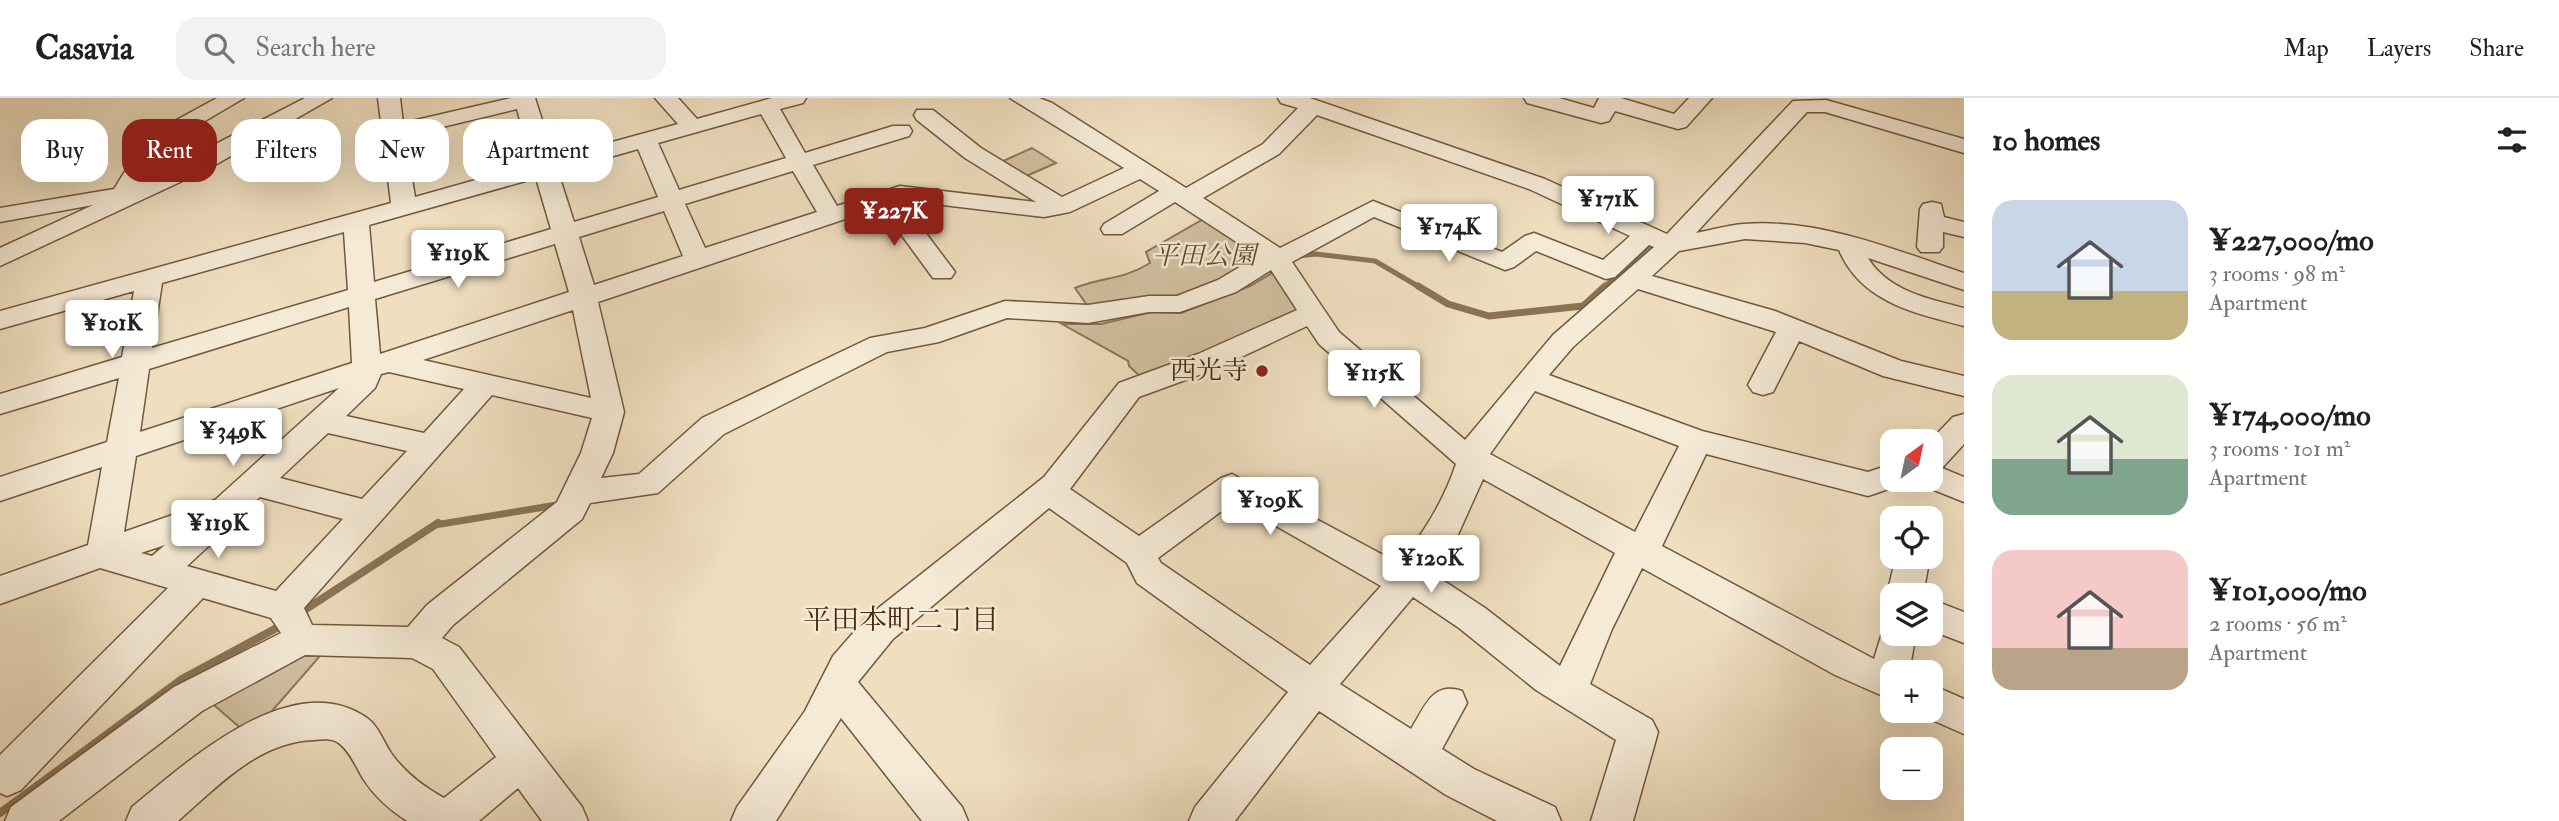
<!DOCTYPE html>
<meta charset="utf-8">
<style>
:root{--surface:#fff;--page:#f2f2f2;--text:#202124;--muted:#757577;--line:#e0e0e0;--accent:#8f2418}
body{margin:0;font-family:"IM FELL Double Pica","Noto Serif JP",serif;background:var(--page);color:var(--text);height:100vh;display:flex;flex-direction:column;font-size:26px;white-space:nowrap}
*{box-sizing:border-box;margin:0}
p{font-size:23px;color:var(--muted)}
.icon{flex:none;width:38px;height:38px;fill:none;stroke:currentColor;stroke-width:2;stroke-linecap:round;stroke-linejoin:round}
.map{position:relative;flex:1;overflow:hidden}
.sheet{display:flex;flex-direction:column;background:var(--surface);width:595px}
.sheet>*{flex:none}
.guide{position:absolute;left:21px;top:21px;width:665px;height:63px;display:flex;gap:14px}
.needle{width:46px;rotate:33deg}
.controls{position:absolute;left:1880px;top:331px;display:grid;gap:14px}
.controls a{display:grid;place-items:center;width:63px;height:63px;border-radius:14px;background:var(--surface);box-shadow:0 7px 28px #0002;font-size:35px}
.price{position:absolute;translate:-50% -60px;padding:0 16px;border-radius:7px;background:#fff;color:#222;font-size:23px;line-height:46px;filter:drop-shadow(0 2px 4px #0008)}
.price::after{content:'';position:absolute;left:50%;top:42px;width:21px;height:16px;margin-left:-10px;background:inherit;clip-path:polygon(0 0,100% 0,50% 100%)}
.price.selected{background:var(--accent);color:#fff}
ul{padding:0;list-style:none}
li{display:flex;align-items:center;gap:21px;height:175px;padding:0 28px}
li span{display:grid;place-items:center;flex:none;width:196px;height:140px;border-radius:21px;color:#555}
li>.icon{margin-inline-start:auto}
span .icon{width:84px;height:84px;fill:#fffc;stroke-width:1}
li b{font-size:30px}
h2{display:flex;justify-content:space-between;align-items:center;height:84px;padding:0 28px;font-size:30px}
.tag{padding:0 24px;border-radius:21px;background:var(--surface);box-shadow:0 7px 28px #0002;font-size:24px;line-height:63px}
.tag.selected{background:var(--accent);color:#fff}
header{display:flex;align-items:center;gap:42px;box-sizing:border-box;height:98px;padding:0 35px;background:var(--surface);border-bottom:2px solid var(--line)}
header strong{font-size:33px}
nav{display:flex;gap:38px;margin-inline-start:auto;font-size:24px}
.search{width:490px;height:63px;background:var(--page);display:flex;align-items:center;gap:18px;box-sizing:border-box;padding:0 24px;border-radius:21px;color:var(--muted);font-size:26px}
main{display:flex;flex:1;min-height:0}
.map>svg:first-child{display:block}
.green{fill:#d2c1a2;stroke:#8c7658;stroke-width:2}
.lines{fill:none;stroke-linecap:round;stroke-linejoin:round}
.stream-far2{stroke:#8a7355;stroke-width:5}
.stream-far1{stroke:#8a7355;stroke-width:7}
.stream{stroke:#8a7355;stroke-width:8}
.minor-casing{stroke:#71593b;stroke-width:3}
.minor{fill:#f5ead6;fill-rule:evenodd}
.poi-dot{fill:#8f2418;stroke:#f5ead6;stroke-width:2.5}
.labels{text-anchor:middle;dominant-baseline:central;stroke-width:5;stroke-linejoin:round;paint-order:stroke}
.park-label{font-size:26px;font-style:italic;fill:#634a2c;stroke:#f5ead6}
.poi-label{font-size:26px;fill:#472c0f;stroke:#f5ead6;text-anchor:end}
.neighbourhood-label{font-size:28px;fill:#472c0f;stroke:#f5ead6}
</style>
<header>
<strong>Casavia</strong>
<div class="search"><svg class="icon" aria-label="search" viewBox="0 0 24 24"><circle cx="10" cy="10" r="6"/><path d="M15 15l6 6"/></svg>Search here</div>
<nav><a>Map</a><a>Layers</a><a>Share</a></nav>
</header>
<main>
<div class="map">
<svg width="1964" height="723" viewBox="0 0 1964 723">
<rect width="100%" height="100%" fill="#efdfc0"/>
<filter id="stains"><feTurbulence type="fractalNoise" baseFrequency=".00286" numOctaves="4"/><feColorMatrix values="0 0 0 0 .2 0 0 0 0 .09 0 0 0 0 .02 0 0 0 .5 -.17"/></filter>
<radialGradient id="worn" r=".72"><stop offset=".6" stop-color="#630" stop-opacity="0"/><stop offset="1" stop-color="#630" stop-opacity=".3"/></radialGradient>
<!-- green -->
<path class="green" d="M1032 50 1056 65 1024 79 1001 64Z
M1207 119 1263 161 1179 202 1091 213 1075 190C1104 178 1121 183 1150 165L1146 154Z
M1274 174 1299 213 1143 281 1129 268 1128 263 1062 226H1101L1152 214 1181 215 1250 188Z
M290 557 320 558 266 620 245 634 207 601Z"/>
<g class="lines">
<!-- stream-far2 -->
<path class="stream-far2" d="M1298 158 1316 156 1375 163 1421 190
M1603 190 1649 148"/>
<!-- stream-far1 -->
<path class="stream-far1" d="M1418 188 1448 206 1489 218 1583 208 1605 188
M435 427 557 407"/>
<!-- stream -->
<path class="stream" d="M297 517 438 425
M0 715 182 581 284 526"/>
<defs>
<path id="minor" d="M217 0H244L164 47 142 84 305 0H332L208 71 0 168V150L93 107 0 124V110L114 91 147 38Z
M378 0H400L403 25 511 0H535L554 60 678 26 655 0H678L697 21 772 0H806L803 5 780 11 805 55 893 28H909L912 33 909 38 813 67 837 108 900 88 1036 104 965 60 917 22 914 17 917 12H933L981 50 1062 99 1124 70 1010 0H1039L1052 5 1186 90 1263 46 1298 10 1281 5 1278 0H1310L1545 81 1667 136 1793 3 1826 2 1964 41V55L1825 14H1807L1696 135C1712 132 1728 127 1744 126 1819 120 1895 152 1964 175V192L1868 160C1888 193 1929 201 1964 210V228C1914 215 1861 204 1839 152L1805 145 1745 141 1679 153 1652 178 1775 213 1901 263 1964 278V298L1883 278 1799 243 1773 294 1763 297 1753 294 1748 287 1776 234 1638 191 1573 249 1549 277 1702 333 1868 374 1892 366V382H1906L1903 386 1868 398 1706 356 1662 448 1874 561 1885 525 1892 523V536H1916L1909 574H1892V602L1835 577 1642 470 1612 531 1590 586 1652 622 1658 634 1633 723H1591L1616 642 1536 592 1459 530 1413 499 1340 586 1411 631C1425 609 1432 583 1462 593L1467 605 1442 651 1474 671 1555 709 1561 723H1497L1446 697 1319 613 1235 723H1189L1195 709 1288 594 1137 485 1127 465 1049 410 893 541 858 584 962 709 968 723H922L841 620 776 723H731L737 709 805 613 833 558 867 519 1044 379 1119 285 1198 256 1297 212 1271 172 1236 194 1180 214H1149L1088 225 1007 220 939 244 887 254 724 336 658 395 590 405 582 421 453 527 442 540 459 549 582 709 588 723H542L518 690 479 723H407C390 712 375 699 364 682 356 670 352 656 340 646 333 640 323 641 314 642 258 644 218 688 178 723H126L132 709C186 665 292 567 367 620 379 629 383 643 391 655 405 675 424 689 444 700L496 659 433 571 412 560 305 557 202 613 59 723H5L11 709 174 589 281 535 271 520 203 500 21 692 7 698 0 695V657L168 490 100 470 0 506V478L88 447 102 369 0 403V379L107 344 119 280 0 316V296L122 259 134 193 0 231V213L391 105ZM517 11 532 66 415 99 405 38ZM761 16 786 60 679 92 658 45ZM1317 17 1529 91 1630 138 1603 162 1534 135 1525 138 1502 154 1373 103 1280 150 1203 100 1279 56ZM638 51 658 99 574 124 558 74ZM793 73 817 114 705 150 685 106ZM536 80 551 131 374 184 369 127ZM1140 81 1159 93 1104 126 1101 131 1104 136H1122L1175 104 1258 158 1218 182 1177 198H1149L1088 207 1005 203 925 230 870 240 702 320 639 376 601 380 613 355 624 314 598 204 881 109 933 180H951L955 174 901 102 1044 119 1070 114ZM664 113 683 158 594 187 579 139ZM1374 119 1505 172 1514 169 1536 153 1606 181 1615 179 1649 147 1654 149 1553 237 1465 342 1339 234 1292 164ZM344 134 348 192 152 250 162 185ZM555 146 569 194 380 256 375 201ZM349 209 352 265 140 334 149 271ZM573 212 591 300 423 262ZM1307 228 1319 246 1456 366C1443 405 1424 433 1400 466L1232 376 1221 380 1139 438 1070 391 1139 299 1218 270ZM389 274 464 291 424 335 346 318 375 290 381 276ZM339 290 215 402 124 434 136 358ZM1535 293 1679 348 1635 434 1490 356ZM492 297 592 320 581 355 557 404 427 507 408 529 312 527 304 510ZM328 335 407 353 362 401 280 380ZM1483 381 1615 455 1560 568 1485 510 1432 475 1456 441ZM260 399 343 421 276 493 187 468 228 430 232 422ZM1234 404 1381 488 1310 567 1161 465 1158 460ZM165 447 152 458 141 455Z
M1524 0H1559L1594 10 1599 0H1621L1674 16 1689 0H1712L1686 29 1678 31 1615 13 1609 23 1601 25 1527 5Z
M1932 104 1941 106 1944 119 1964 124V139L1943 134V149L1939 154H1921L1917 149 1920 111 1923 106Z
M1964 316V346L1942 370 1964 379V404L1919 386 1916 382H1930V343L1953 319Z
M1896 458H1930L1923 497H1892V506L1887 497Z
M1930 501 1964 514V545L1930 532Z
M1930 586 1964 601V636L1916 615 1915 612H1930Z"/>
</defs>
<!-- minor casing -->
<use href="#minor" class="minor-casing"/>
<!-- minor -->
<use href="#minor" class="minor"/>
</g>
<!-- markers -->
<circle class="poi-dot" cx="1262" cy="273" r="7"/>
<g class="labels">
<!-- park labels -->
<g class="park-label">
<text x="1204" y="158">平田公園</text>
</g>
<!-- poi labels -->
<g class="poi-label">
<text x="1248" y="273">西光寺</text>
</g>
<!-- neighbourhood labels -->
<g class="neighbourhood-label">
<text x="901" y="522">平田本町二丁目</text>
</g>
</g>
<rect width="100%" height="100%" filter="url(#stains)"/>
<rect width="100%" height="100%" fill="url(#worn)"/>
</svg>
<div class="controls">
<a><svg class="needle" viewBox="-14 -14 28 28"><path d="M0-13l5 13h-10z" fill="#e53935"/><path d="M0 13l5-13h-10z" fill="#757577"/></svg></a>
<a><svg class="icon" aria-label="locate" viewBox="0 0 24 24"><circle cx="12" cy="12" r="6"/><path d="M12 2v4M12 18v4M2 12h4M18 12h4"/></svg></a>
<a><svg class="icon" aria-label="layers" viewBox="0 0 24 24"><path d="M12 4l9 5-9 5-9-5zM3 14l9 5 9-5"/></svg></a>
<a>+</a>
<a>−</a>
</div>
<b class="price" style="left:1608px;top:138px">¥171K</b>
<b class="price selected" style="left:894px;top:150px">¥227K</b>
<b class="price" style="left:1449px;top:166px">¥174K</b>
<b class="price" style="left:458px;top:192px">¥119K</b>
<b class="price" style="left:112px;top:262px">¥101K</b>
<b class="price" style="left:1374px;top:312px">¥115K</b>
<b class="price" style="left:233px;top:370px">¥349K</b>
<b class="price" style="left:1270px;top:439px">¥109K</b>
<b class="price" style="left:218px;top:462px">¥119K</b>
<b class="price" style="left:1431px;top:497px">¥120K</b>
<div class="guide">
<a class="tag">Buy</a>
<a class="tag selected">Rent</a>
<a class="tag">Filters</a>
<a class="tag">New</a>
<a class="tag">Apartment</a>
</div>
</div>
<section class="sheet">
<h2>10 homes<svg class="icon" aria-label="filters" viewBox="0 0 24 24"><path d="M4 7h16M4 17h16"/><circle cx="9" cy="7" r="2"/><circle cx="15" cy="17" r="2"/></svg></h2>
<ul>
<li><span style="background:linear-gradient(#c9d6e8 65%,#c2b280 0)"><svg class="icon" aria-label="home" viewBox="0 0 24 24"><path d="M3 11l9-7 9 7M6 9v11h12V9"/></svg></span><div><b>¥227,000/mo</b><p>3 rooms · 98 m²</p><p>Apartment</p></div></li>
<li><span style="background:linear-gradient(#dfe7d0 60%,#7fa58c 0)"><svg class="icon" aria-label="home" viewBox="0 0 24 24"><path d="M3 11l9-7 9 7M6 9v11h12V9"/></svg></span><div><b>¥174,000/mo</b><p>3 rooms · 101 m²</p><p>Apartment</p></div></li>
<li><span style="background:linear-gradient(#f6c9c9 70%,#b9a48a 0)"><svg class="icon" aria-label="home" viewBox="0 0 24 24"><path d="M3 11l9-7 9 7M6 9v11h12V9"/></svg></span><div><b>¥101,000/mo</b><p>2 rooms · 56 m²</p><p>Apartment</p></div></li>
</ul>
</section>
</main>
